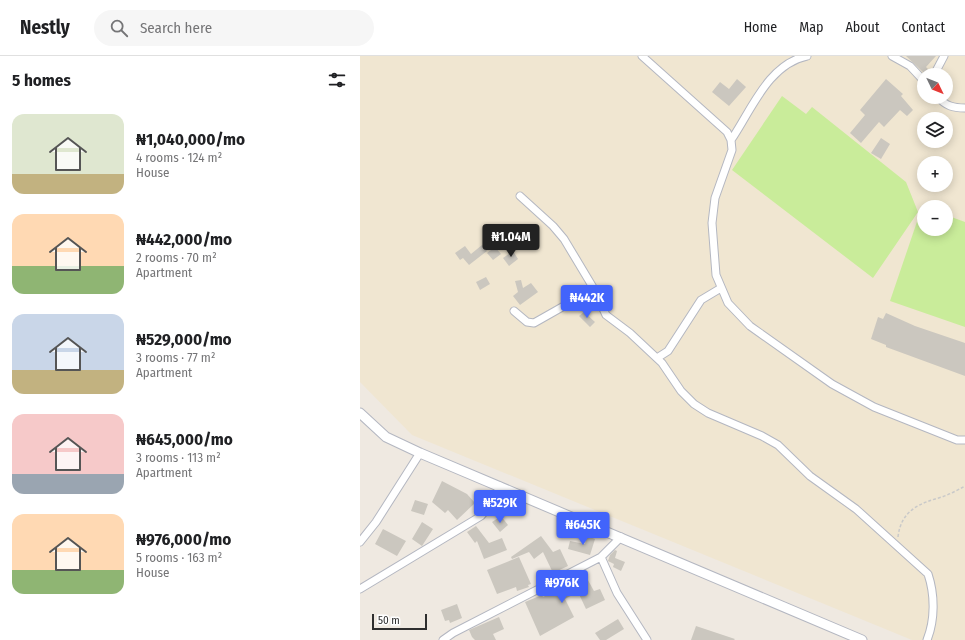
<!DOCTYPE html>
<meta charset="utf-8">
<style>
:root{--surface:#fff;--page:#f6f6f6;--text:#202124;--muted:#757577;--line:#e0e0e0;--accent:#4264fb}
body{margin:0;font-family:"Fira Sans Condensed",sans-serif;background:var(--page);color:var(--text);height:100vh;display:flex;flex-direction:column;font-size:15px;white-space:nowrap}
*{box-sizing:border-box;margin:0}
p{font-size:13px;color:var(--muted)}
.icon{flex:none;width:22px;height:22px;fill:none;stroke:currentColor;stroke-width:2;stroke-linecap:round;stroke-linejoin:round}
.map{position:relative;flex:1;overflow:hidden}
.panel{display:flex;flex-direction:column;background:var(--surface);width:360px}
.panel>*{flex:none}
.needle{width:26px;rotate:133deg}
.controls{position:absolute;left:557px;top:12px;display:grid;gap:8px}
.controls a{display:grid;place-items:center;width:36px;height:36px;border-radius:50%;background:var(--surface);box-shadow:0 2px 10px #0003;font-size:20px}
.scale{position:absolute;left:12px;bottom:10px;width:55px;box-sizing:border-box;padding-left:4px;border:2px solid #2e2e2e;border-top:0;font-size:11px;line-height:14px;white-space:nowrap;color:#2e2e2e;-webkit-text-stroke:3px #fff;paint-order:stroke}
.price{position:absolute;translate:-50% -34px;padding:0 9px;border-radius:4px;background:var(--accent);color:#fff;font-size:13px;line-height:26px;filter:drop-shadow(0 1px 2px #0008)}
.price::after{content:'';position:absolute;left:50%;top:24px;width:12px;height:9px;margin-left:-6px;background:inherit;clip-path:polygon(0 0,100% 0,50% 100%)}
.price.selected{background:#222;color:#fff}
ul{padding:0;list-style:none}
li{display:flex;align-items:center;gap:12px;height:100px;padding:0 12px}
li span{display:grid;place-items:center;flex:none;width:112px;height:80px;border-radius:12px;color:#555}
li>.icon{margin-inline-start:auto}
span .icon{width:48px;height:48px;fill:#fffc;stroke-width:1}
li b{font-size:17px}
h2{display:flex;justify-content:space-between;align-items:center;height:48px;padding:0 12px;font-size:17px}
header{display:flex;align-items:center;gap:24px;box-sizing:border-box;height:56px;padding:0 20px;background:var(--surface);border-bottom:1px solid var(--line)}
header strong{font-size:19px}
nav{display:flex;gap:22px;margin-inline-start:auto;font-size:14px}
.search{width:280px;height:36px;background:var(--page);display:flex;align-items:center;gap:10px;box-sizing:border-box;padding:0 14px;border-radius:22px;color:var(--muted);font-size:15px}
main{display:flex;flex:1;min-height:0}
.map>svg:first-child{display:block}
.education{fill:#f0e6d1;fill-rule:evenodd}
.pitch{fill:#c9ec9a}
.building{fill:#cbc7bf}
.lines{fill:none;stroke-linecap:round;stroke-linejoin:round}
.street-casing{stroke:#b4b7c1;stroke-width:9}
.secondary-casing{stroke:#b4b7c1;stroke-width:11}
.path{stroke:#c9c9c9;stroke-width:1.5;stroke-dasharray:3 2;stroke-linecap:butt}
.street{stroke:#fff;stroke-width:7}
.secondary{stroke:#fff;stroke-width:9}
</style>
<header>
<strong>Nestly</strong>
<div class="search"><svg class="icon" aria-label="search" viewBox="0 0 24 24"><circle cx="10" cy="10" r="6"/><path d="M15 15l6 6"/></svg>Search here</div>
<nav><a>Home</a><a>Map</a><a>About</a><a>Contact</a></nav>
</header>
<main>
<section class="panel">
<h2>5 homes<svg class="icon" aria-label="filters" viewBox="0 0 24 24"><path d="M4 7h16M4 17h16"/><circle cx="9" cy="7" r="2"/><circle cx="15" cy="17" r="2"/></svg></h2>
<ul>
<li><span style="background:linear-gradient(#dfe7d0 75%,#c2b280 0)"><svg class="icon" aria-label="home" viewBox="0 0 24 24"><path d="M3 11l9-7 9 7M6 9v11h12V9"/></svg></span><div><b>₦1,040,000/mo</b><p>4 rooms · 124 m²</p><p>House</p></div></li>
<li><span style="background:linear-gradient(#ffd9b3 65%,#8fb573 0)"><svg class="icon" aria-label="home" viewBox="0 0 24 24"><path d="M3 11l9-7 9 7M6 9v11h12V9"/></svg></span><div><b>₦442,000/mo</b><p>2 rooms · 70 m²</p><p>Apartment</p></div></li>
<li><span style="background:linear-gradient(#c9d6e8 70%,#c2b280 0)"><svg class="icon" aria-label="home" viewBox="0 0 24 24"><path d="M3 11l9-7 9 7M6 9v11h12V9"/></svg></span><div><b>₦529,000/mo</b><p>3 rooms · 77 m²</p><p>Apartment</p></div></li>
<li><span style="background:linear-gradient(#f6c9c9 75%,#9aa5b1 0)"><svg class="icon" aria-label="home" viewBox="0 0 24 24"><path d="M3 11l9-7 9 7M6 9v11h12V9"/></svg></span><div><b>₦645,000/mo</b><p>3 rooms · 113 m²</p><p>Apartment</p></div></li>
<li><span style="background:linear-gradient(#ffd9b3 70%,#8fb573 0)"><svg class="icon" aria-label="home" viewBox="0 0 24 24"><path d="M3 11l9-7 9 7M6 9v11h12V9"/></svg></span><div><b>₦976,000/mo</b><p>5 rooms · 163 m²</p><p>House</p></div></li>
</ul>
</section>
<div class="map">
<svg width="605" height="584" viewBox="0 0 605 584">
<rect width="100%" height="100%" fill="#efe9e1"/>
<!-- education -->
<path class="education" d="M0 0H605V584H552L52 379 0 326ZM564 19H586V41H564ZM564 63H586V85H564ZM564 107H586V129H564ZM564 151H586V173H564Z"/>
<!-- pitch -->
<path class="pitch" d="M422 40 446 58 452 51 546 126 558 156 513 222 372 114Z
M562 151 564 152V173H586V159L605 166V271L530 245Z"/>
<!-- building -->
<path class="building" d="M546 0H576L566 11 568 13 564 17Z
M377 23 386 31 369 50 352 36 360 26 369 33Z
M526 23 543 38 541 40 553 54 547 60 540 54 524 71 519 66 501 87 490 77 505 59 500 54Z
M521 82 530 88 521 103 511 97Z
M122 189 127 195 109 209 103 202 100 204 95 197 105 190 111 198Z
M135 191 141 198 133 204 127 197Z
M153 195 158 203 149 210 143 202Z
M126 221 130 228 120 234 116 226Z
M161 224 163 232 171 227 178 236 160 249 153 240 158 236 155 225Z
M224 256 235 266 230 271 219 260Z
M526 257 555 270 605 287V320L526 291V289L511 283 518 261 523 263Z
M82 425 107 438 115 447 97 464 88 454 85 457 72 446Z
M55 444 68 448 64 459 51 455Z
M141 460 148 469 140 476 132 466Z
M62 466 73 473 62 490 52 483Z
M116 470 129 487 142 482 147 494 124 503 117 485 115 487 107 476Z
M23 473 46 485 37 500 15 488Z
M181 480 193 496 200 493 208 510 193 517 183 496 174 503 169 496 152 503 151 501Z
M227 480 235 483 230 499 208 493 210 485 225 488Z
M255 494 257 495 255 502 265 506 261 515 253 511 254 508 248 505 250 499Z
M159 501 171 528 168 529 169 531 157 535 156 531 137 538 127 514Z
M224 517 234 535 240 533 245 544 226 553 218 536 205 543 214 561 180 580 165 546 182 539 183 541 204 531 203 529Z
M97 548 102 562 90 567 89 564 85 565 81 554Z
M139 561 144 573 133 578 136 584H115L112 581 109 574Z
M258 563 264 573 246 584H240L235 577Z
M336 570 375 583 374 584H331Z"/>
<g class="lines">
<defs>
<path id="street" d="M282 0 367 76 371 84 372 94 355 142 352 167 356 219 368 247 390 270 472 328 514 351 597 384H605
M532 0 550 10 564 25
M574 19 584 0
M578 41C586 50 593 52 605 52
M371 84C391 55 408 8 447 0
M160 140 193 170 204 183 234 233 246 259 270 277 302 307 321 335 334 348 348 357 402 380 418 389 450 420 496 453 568 518C575 539 575 564 567 584
M154 255 167 266 174 267 234 233
M297 302 308 295 341 244 361 232
M0 486 16 466 60 397
M241 501 257 537 287 584
M0 533 121 460 133 446 140 430
M83 584 93 577 241 501 261 481"/>
<path id="secondary" d="M0 357 26 381 60 397 502 584"/>
</defs>
<!-- street casing -->
<use href="#street" class="street-casing"/>
<!-- secondary casing -->
<use href="#secondary" class="secondary-casing"/>
<!-- path -->
<path class="path" d="M538 481C541 454 560 447 582 441 590 438 598 434 605 430"/>
<!-- street -->
<use href="#street" class="street"/>
<!-- secondary -->
<use href="#secondary" class="secondary"/>
</g>
</svg>
<div class="controls">
<a><svg class="needle" viewBox="-14 -14 28 28"><path d="M0-13l5 13h-10z" fill="#e53935"/><path d="M0 13l5-13h-10z" fill="#757577"/></svg></a>
<a><svg class="icon" aria-label="layers" viewBox="0 0 24 24"><path d="M12 4l9 5-9 5-9-5zM3 14l9 5 9-5"/></svg></a>
<a>+</a>
<a>−</a>
</div>
<div class="scale">50 m</div>
<b class="price selected" style="left:151px;top:202px">₦1.04M</b>
<b class="price" style="left:227px;top:263px">₦442K</b>
<b class="price" style="left:140px;top:468px">₦529K</b>
<b class="price" style="left:223px;top:490px">₦645K</b>
<b class="price" style="left:202px;top:548px">₦976K</b>
</div>
</main>
